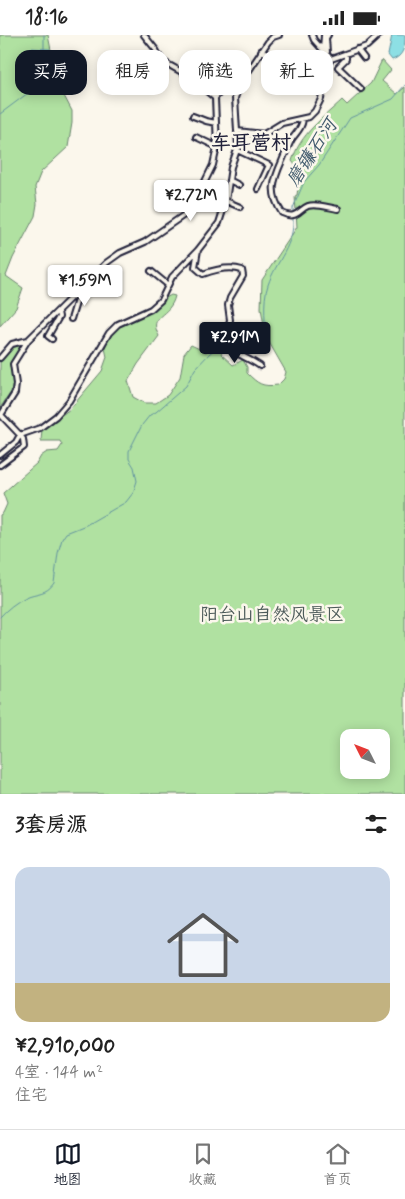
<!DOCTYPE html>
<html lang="zh">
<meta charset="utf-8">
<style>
:root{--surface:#fff;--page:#f2f2f2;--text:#222;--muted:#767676;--line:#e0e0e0;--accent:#111827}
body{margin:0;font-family:Mynerve,"LXGW WenKai TC",sans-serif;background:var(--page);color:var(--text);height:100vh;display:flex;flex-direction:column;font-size:19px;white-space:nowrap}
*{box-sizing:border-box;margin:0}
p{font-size:16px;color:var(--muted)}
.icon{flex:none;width:28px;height:28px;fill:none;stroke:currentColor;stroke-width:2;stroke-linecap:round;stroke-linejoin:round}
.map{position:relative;height:759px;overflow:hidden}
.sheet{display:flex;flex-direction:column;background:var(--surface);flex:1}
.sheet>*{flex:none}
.banner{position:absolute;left:15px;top:15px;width:375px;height:45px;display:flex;gap:10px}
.needle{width:32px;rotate:312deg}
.controls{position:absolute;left:340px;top:694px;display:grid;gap:10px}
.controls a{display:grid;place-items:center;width:50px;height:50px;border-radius:10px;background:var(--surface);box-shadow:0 2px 12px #0003;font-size:25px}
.price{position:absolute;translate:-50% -42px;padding:0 11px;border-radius:5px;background:#fff;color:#222;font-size:16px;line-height:32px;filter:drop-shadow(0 1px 2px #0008)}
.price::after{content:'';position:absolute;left:50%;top:30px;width:15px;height:11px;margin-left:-8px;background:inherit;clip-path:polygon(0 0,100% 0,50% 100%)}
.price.on{background:var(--accent);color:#fff}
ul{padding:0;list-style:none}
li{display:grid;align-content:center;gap:10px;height:265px;padding:0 15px}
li+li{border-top:1px solid var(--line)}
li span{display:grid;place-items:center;height:155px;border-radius:15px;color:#555}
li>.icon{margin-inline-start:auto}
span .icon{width:90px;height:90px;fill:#fffc;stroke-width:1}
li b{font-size:21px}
h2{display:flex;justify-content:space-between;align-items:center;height:60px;padding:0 15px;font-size:21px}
.chip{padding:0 18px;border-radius:15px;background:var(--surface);box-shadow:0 2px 12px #0003;font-size:18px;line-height:45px}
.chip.on{background:var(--accent);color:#fff}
.status{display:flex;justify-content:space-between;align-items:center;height:35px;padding:0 25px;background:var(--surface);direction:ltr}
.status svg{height:14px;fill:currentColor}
.tab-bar{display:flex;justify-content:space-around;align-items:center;height:70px;border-top:1px solid var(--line);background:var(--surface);font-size:14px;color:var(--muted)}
.tab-bar a{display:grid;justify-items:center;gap:2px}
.tab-bar .on{color:var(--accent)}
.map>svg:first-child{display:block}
.green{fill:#b0e1a1;stroke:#69826e;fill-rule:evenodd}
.water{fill:#8ddfe4;stroke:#6293a0}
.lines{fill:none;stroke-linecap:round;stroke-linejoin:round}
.stream{stroke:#6293a0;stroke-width:1}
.minor-casing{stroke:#22223b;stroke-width:8}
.minor{stroke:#fbf7ec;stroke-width:4}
.labels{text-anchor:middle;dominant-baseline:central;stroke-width:5;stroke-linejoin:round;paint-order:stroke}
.park-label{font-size:18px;fill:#4d5b5a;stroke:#fbf7ec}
.water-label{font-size:19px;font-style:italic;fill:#425b6e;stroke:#fbf7ec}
.quarter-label{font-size:20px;font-weight:bold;fill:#22223b;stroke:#fbf7ec}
</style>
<div class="status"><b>18:16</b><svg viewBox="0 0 49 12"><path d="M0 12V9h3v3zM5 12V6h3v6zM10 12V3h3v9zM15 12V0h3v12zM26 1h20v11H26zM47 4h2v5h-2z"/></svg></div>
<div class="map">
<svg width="405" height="759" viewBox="0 0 405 759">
<rect width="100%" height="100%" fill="#fbf7ec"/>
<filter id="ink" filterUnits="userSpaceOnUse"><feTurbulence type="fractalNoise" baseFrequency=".02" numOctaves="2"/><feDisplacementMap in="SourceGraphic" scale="10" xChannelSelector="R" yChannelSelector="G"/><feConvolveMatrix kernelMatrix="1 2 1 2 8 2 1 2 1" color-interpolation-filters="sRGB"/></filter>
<g filter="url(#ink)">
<!-- green -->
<path class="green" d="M0 0H48L51 15 73 25 76 31 61 55 72 76V88L68 112 41 137 35 152 37 169 35 181 13 223 6 241 23 253 16 273 0 291Z
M382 25 391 35 382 46 397 59 405 52V759H0V480L3 478 7 469 3 458 37 428 41 421 47 417 58 416 62 410 60 406H41L42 394 70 374 102 336 107 322 105 313 109 301 115 292 171 260 175 261C170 283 147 279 159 301L138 329 128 346 133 362 144 368H156L168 360 180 342 184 319 191 310 206 317 226 302 231 303 232 307 224 313 221 319 233 330 243 325 247 332V338C258 349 262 352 278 350L284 344 286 337 266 302 261 273 262 245 297 192 295 161 297 160 300 136 292 126C300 99 323 83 342 65L347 70 371 48ZM349 702H381V735H349Z
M22 309 23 311 13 329 14 343 11 357 0 373V318Z"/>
<!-- water -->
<path class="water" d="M392 0H405C405 11 404 21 392 25L388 20Z
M31 13 50 14C49 27 48 39 38 48 30 42 28 25 28 14Z"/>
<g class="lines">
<!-- stream -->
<path class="stream" d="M44 0V15
M0 79 32 55 36 47
M293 179V173L304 147 319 130 350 83 393 64 405 50
M232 309C244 309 257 321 266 308 266 290 262 267 268 250 276 226 295 210 293 183
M0 582C7 574 16 567 26 562 37 557 46 560 54 548L58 518 62 504 66 498 86 490 126 467 133 458 137 446 134 432 129 424V416L142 390 150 380 156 377 186 351 195 334 210 318 219 311 228 309"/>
<defs>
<path id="minor" d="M312 0 314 5 331 24
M323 14 324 0
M357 14 364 23
M261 16 285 27 288 26 325 46
M327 17 326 3 328 0
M346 19V24L338 32 361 54
M215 63 228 48 240 49
M193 81 206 86 216 88
M303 84C302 93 297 97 292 104 288 111 285 119 282 126 273 146 269 158 282 178 297 185 298 175 308 171 316 168 330 173 338 174
M237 96 264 99 282 88 309 82 315 76 321 64 326 33 331 24 367 11 379 0
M196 102 217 112
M237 115 269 130 258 154
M229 145 239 150
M226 166 240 172
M198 215 195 232 203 239C214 235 230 231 242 235L243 241 230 263 228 270 230 285 227 295 231 314C240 321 250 324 260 331
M151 236 168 250
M71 284 80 255
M52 304 48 301 59 282 58 277
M0 323 12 309 28 305 106 228 120 218 145 207 187 178 194 169 213 130 217 112 215 63 187 40 162 26 156 15 144 0
M0 420 16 407 20 400 40 393 56 381 69 366 109 298 118 289 151 274 161 265 172 242 198 215 219 188 226 166 231 132 238 112 235 63 240 49 268 7 273 2 279 0
M0 430 24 412 23 404 20 400 1 380 15 358 16 349 13 329 28 305"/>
</defs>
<!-- minor casing -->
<use href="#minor" class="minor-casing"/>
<!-- minor -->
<use href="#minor" class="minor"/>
</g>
</g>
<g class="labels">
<!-- park labels -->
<g class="park-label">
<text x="272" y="580">阳台山自然风景区</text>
</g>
<!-- water labels -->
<g class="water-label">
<text transform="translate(312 118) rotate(-57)">磨镰石河</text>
</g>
<!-- quarter labels -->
<g class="quarter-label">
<text x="251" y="108">车耳营村</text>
</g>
</g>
</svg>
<div class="controls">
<a><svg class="needle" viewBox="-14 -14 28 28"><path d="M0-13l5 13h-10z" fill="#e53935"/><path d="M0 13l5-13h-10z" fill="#767676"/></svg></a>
</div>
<b class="price" style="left:191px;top:187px">¥2.72M</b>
<b class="price" style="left:85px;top:272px">¥1.59M</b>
<b class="price on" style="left:235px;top:329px">¥2.91M</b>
<div class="banner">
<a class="chip on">买房</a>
<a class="chip">租房</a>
<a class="chip">筛选</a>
<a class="chip">新上</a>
</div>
</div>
<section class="sheet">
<h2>3套房源<svg class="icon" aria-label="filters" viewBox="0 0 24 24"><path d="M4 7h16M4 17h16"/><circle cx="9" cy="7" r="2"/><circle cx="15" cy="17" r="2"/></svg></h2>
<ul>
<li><span style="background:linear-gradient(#c9d6e8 75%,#c2b280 0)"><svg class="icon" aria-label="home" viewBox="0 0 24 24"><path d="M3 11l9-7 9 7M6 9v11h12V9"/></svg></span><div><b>¥2,910,000</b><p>4室 · 144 m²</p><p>住宅</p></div></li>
</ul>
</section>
<nav class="tab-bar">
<a class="on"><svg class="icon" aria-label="map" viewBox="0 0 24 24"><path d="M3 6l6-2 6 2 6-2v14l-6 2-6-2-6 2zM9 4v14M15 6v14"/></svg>地图</a>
<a><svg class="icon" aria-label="saved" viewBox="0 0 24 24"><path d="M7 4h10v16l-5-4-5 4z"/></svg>收藏</a>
<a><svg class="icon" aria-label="home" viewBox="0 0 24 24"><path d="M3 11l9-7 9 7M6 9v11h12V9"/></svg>首页</a>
</nav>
